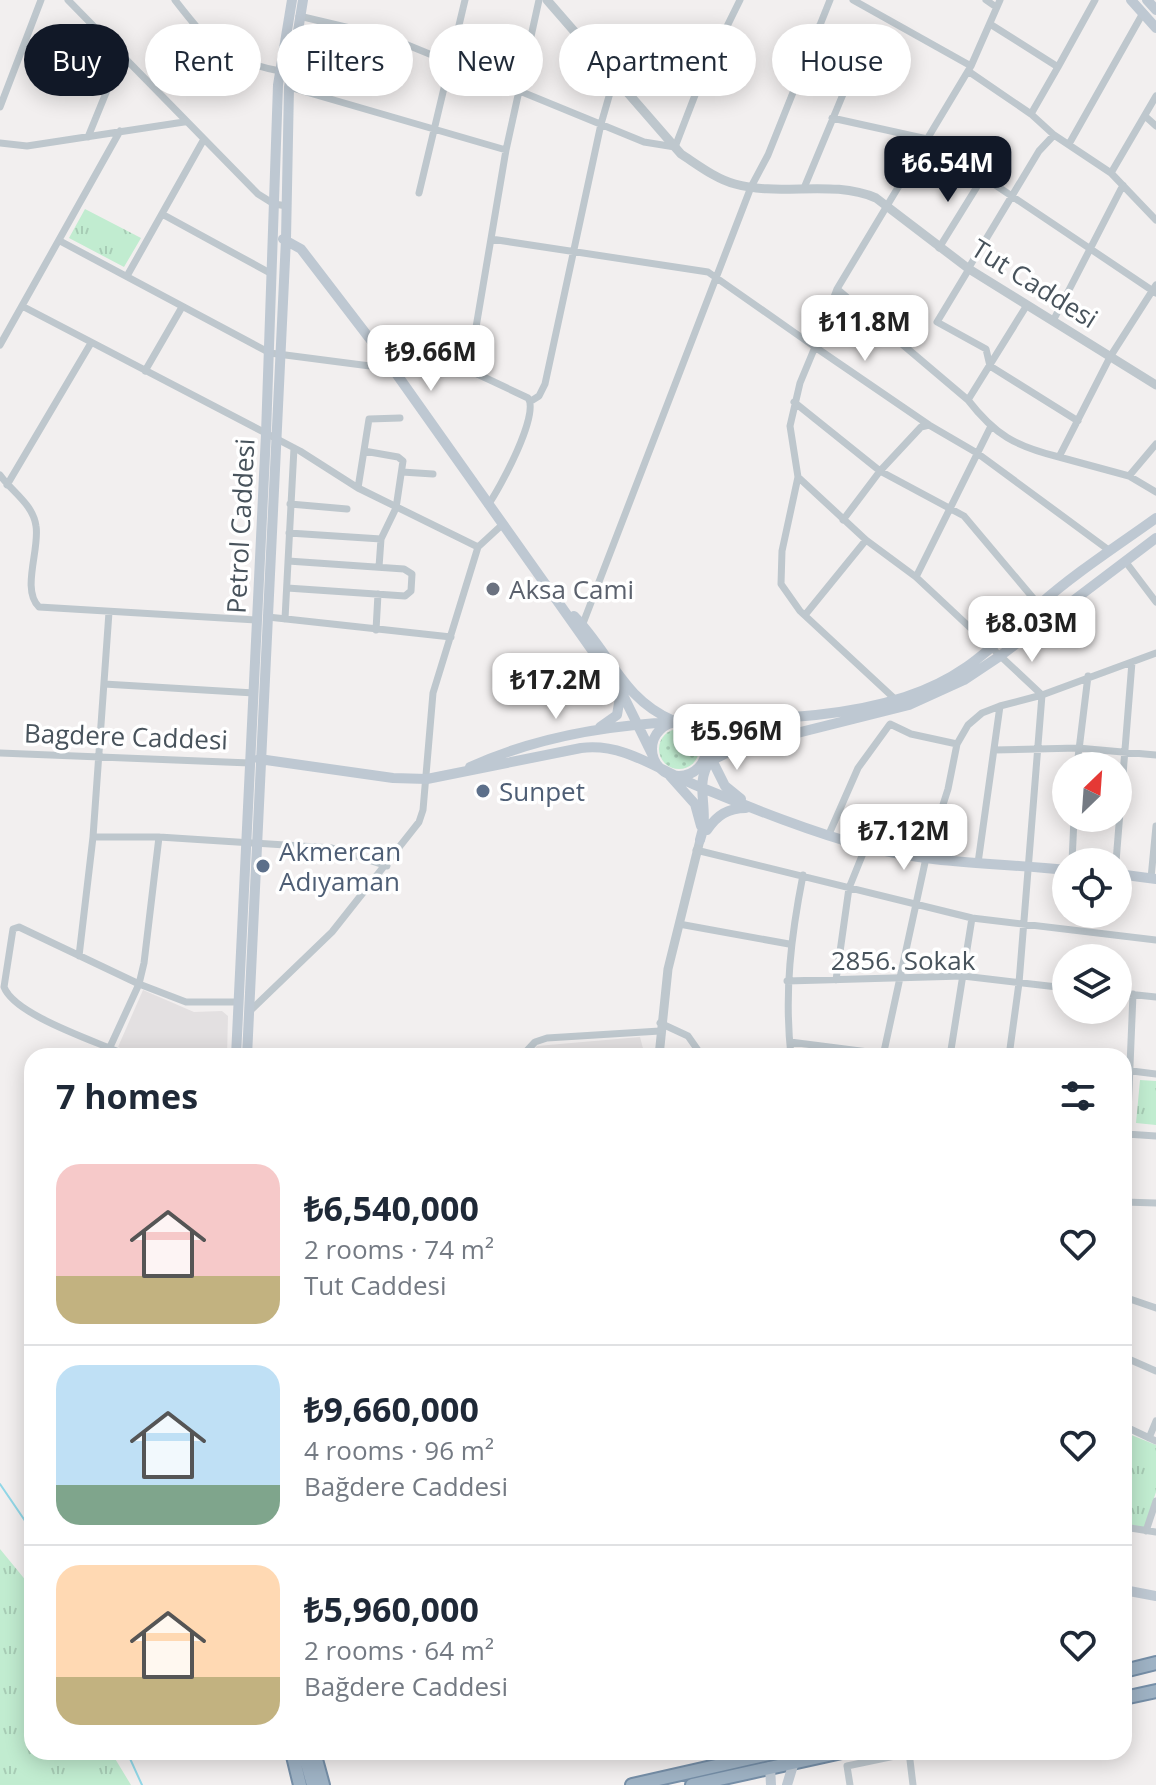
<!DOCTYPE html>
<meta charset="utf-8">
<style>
:root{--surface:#fff;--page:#f2f2f3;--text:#1f2937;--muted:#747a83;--line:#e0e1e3;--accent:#111827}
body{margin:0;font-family:"Open Sans",sans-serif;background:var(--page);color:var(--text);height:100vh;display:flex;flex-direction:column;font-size:30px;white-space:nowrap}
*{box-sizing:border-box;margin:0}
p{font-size:26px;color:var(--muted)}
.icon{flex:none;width:44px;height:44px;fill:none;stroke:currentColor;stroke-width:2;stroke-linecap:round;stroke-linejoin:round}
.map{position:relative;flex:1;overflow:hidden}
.drawer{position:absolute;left:24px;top:1048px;width:1108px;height:712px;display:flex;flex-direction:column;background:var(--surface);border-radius:24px;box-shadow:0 4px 20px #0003}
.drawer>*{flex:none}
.hud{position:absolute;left:24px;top:24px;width:1108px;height:72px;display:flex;gap:16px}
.needle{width:52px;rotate:25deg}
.controls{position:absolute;left:1052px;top:752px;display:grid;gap:16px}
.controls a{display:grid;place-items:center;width:80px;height:80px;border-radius:50%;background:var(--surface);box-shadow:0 4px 20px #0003;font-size:40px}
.price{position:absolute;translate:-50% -68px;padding:0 18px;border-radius:16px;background:#fff;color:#222;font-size:26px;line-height:52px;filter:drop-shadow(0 2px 4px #0008)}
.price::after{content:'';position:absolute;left:50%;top:48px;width:24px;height:18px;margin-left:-12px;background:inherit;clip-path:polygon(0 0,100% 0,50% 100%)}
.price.selected{background:var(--accent);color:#fff}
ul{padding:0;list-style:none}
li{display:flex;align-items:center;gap:24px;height:200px;padding:0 32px}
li+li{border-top:2px solid var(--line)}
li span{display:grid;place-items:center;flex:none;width:224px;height:160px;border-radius:24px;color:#555}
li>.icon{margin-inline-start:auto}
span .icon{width:96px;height:96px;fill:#fffc;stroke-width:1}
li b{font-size:34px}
h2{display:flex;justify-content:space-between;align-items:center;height:96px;padding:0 32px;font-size:34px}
.chip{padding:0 28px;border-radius:36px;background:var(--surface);box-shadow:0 4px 20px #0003;font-size:28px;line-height:72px}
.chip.selected{background:var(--accent);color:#fff}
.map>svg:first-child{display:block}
.education{fill:#e3e0e1}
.grass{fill:url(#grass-dots)}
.park{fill:url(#park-tufts)}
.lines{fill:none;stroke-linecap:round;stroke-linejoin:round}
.stream{stroke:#91d7e7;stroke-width:2}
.trunk-casing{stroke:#758ea7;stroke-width:16}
.minor{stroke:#bec7cd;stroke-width:7}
.tertiary{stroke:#bec7cd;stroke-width:9}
.secondary{stroke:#bec8d2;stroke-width:10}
.trunk{stroke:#9eb2c4;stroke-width:12}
.worship-dot{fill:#6b7280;stroke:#fff;stroke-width:3}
.service-dot{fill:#5c6f8a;stroke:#fff;stroke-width:3}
.labels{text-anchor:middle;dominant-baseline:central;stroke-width:7;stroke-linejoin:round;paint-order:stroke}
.street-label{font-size:26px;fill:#48535c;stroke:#fff}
.worship-label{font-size:26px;fill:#5b616d;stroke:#fff;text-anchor:start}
.service-label{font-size:26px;fill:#4e5e75;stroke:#fff;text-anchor:start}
</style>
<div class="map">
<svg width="1156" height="1785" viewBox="0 0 1156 1785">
<defs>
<pattern id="grass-dots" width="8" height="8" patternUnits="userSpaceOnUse" patternTransform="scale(2)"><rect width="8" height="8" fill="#c1ecd0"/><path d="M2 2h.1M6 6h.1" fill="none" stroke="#a7ccb5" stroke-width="1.8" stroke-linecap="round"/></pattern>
<pattern id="park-tufts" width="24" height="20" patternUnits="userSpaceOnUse" patternTransform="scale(2)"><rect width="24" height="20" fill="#c1ecd0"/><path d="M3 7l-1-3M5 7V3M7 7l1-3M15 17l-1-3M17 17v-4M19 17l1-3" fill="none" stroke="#a7ccb5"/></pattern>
</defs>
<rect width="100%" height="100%" fill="#f2efef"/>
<!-- education -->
<path class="education" d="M143 990 194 1012 222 1011 228 1016 227 1056H139L118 1047Z
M640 1037 645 1056H528L537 1046Z"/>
<!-- grass -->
<path class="grass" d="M659 749a20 20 0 1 1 40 0a20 20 0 1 1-40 0Z"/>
<!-- park -->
<path class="park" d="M85 209 141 238 124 267 69 238Z
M1140 1080 1156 1081V1125L1136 1123Z
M1124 1432 1156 1445V1492L1144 1528 1124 1523Z
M0 1549 32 1588V1752H111L131 1785H0Z"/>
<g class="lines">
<!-- stream -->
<path class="stream" d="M0 1484 32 1531
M127 1752 142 1785"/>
<defs>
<path id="trunk" d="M1124 1671 1156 1663
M1124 1698 1156 1691
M292 1752 300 1785
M304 1752 313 1785
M314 1752 323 1785
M632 1785 778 1752
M692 1785 842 1752"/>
</defs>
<!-- trunk casing -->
<use href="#trunk" class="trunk-casing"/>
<!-- minor -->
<path class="minor" d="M68 0 258 194 274 204 287 206
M175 0C210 45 223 60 280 71
M853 0 971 66
M986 0 996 7
M299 16 388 37 644 142 675 147 702 77 740 0
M990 24 1058 67 1095 0
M968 71 1031 114 1054 135
M289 87 506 150
M0 107 41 0
M1031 114 1058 67
M1145 116 1156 126
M832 118 927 139 1156 293
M88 137 121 56
M0 143 27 146 184 122
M1069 144 1143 13
M1111 173 1156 96
M804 188 861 51 818 27
M419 193 465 0
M162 214 270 273
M491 239 708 272 815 347 800 383 790 426 798 477 782 551 781 584 800 611 896 700
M60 241 270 353 393 369 473 372 528 398C540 414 500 488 488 505
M939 248 983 177
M968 269 1039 151 1054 135 1111 173 1156 220
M969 269 937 322 986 349 990 366 1078 421
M127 276 204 139
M837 289 815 347 929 425
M1027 305 968 400C995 435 1015 446 1059 457L1110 357 1156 285
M22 306 300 451 358 488 478 547 503 524
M1053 321 1123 185
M0 345 120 131
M145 371 182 307
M473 372V345L506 150 539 0
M968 400 837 289 971 66 1000 0
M531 401 539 396 545 384 601 124 614 79
M794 402 880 471 964 516 1039 605
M364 451 398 457 403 461 396 508 381 539 379 567
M1059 457 1129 476 1156 492
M402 472 433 474
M0 475C12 492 33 504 36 526 40 549 21 590 39 607L257 620
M1129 476 1156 444
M798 477 866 540 916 577 1042 695 1019 983 1009 1056
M7 485 91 343
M358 488 369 419 400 418
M290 504 347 509
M843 520 880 471 921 427 929 425 977 453 1110 551
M289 533 381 539
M1125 561 1156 602
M916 577 990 428
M287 588 405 596 411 591 412 574 404 569 288 561
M805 615 866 540
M268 617 451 637
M285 619 294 448
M582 626 751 187 768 155 830 0
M376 630 378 594
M104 684 254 693
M994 750 1078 748 1156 755
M0 753 250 763
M1077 766 1088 676
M829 834 858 768 890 724 911 734 957 744
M93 837H159L332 848 387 866
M696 850 972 918 1156 940
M1072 862 1074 818
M1116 862 1132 662
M978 863 1000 706
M1151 878 1156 826
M679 924 789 944
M79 956 93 837 109 612
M836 980 849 888 866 846
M787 981 963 976 1066 988
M1118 993 1156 997
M250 1011 332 932 419 822 423 810 433 693 478 547
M660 1023 688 1036 702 1056
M790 1042 884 1054 951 1055
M110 1047 139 984 144 963 159 837
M128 1056C99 1042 15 1016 4 987L13 929 19 927 139 984 186 1002H239
M522 1056 535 1042 547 1038 660 1031
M791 1056C784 993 791 936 803 875
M883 1056 926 858 948 789 957 744 968 725 982 713 1000 706 1042 695 1156 653
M950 1056 972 918
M1124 1070 1156 1074
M1126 1134 1156 1136
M1124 1202 1156 1203
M1124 1209 1133 994
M1124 1297 1156 1308
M1124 1357 1156 1371
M1124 1426 1156 1441
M1149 1438 1156 1421
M1124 1527 1156 1532
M1146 1531 1156 1501
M909 1752 913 1785
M850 1785 847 1766 909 1753"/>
<!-- tertiary -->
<path class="tertiary" d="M547 0 681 154C698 165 716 179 735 184 781 197 832 179 876 198L969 269 1156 385
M659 1056 668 969 700 840"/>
<!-- secondary -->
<path class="secondary" d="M1131 0 1156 28
M1147 0 1156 10
M283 239 301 249 393 369 621 691 653 756
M574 616C611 654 622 699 674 721
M652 749a27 27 0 1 1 54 0a27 27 0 1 1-54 0Z
M600 727 617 715 621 691
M709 754 725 786 741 799
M259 759 393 778 427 779 581 748C625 742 661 772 700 787 754 809 811 832 867 847 932 864 1000 863 1066 870
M700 766 737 748 909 705 964 680 1000 656 1156 538
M470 767C534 738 607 725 677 722 753 718 832 721 905 697 967 677 993 645 1039 605 1075 573 1117 546 1156 518
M670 776 695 804 701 826
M707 830C717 815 728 808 746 808
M700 840C711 809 693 786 710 761
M1118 874 1156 879
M236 1056 266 434 278 85 292 0
M247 1056 286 239 289 87 303 0
M1124 1590 1156 1596
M770 1767 771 1785
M787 1785 794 1762"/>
<!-- trunk -->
<use href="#trunk" class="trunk"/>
</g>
<!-- markers -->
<circle class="worship-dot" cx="493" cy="589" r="8"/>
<g class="service-dot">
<circle cx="483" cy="791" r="8"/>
<circle cx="263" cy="866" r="8"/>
</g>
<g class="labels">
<!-- street labels -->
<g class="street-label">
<text transform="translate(1035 283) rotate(32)">Tut Caddesi</text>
<text transform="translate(240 526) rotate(-87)">Petrol Caddesi</text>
<text transform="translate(126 736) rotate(2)">Bagdere Caddesi</text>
<text x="903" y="960">2856. Sokak</text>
</g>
<!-- worship labels -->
<g class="worship-label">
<text x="509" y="589">Aksa Cami</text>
</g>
<!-- service labels -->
<g class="service-label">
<text x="499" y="791">Sunpet</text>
<text x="279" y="851">Akmercan<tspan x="279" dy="30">Adıyaman</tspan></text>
</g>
</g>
</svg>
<div class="controls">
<a><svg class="needle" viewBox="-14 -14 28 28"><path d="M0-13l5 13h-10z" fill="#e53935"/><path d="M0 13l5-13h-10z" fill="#747a83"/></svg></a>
<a><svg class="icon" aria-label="locate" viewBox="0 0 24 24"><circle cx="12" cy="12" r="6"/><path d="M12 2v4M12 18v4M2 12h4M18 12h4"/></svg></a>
<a><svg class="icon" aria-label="layers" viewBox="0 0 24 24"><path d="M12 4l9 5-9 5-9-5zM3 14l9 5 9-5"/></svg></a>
</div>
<b class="price selected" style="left:948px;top:204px">₺6.54M</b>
<b class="price" style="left:865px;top:363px">₺11.8M</b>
<b class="price" style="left:431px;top:393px">₺9.66M</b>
<b class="price" style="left:1032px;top:664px">₺8.03M</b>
<b class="price" style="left:556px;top:721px">₺17.2M</b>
<b class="price" style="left:737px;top:772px">₺5.96M</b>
<b class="price" style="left:904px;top:872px">₺7.12M</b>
<div class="hud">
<a class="chip selected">Buy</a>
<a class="chip">Rent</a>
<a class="chip">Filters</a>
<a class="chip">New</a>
<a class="chip">Apartment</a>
<a class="chip">House</a>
</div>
<section class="drawer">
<h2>7 homes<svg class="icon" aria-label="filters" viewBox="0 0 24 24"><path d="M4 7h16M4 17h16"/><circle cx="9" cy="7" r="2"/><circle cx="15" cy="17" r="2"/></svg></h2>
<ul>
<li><span style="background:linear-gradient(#f6c9c9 70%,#c2b280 0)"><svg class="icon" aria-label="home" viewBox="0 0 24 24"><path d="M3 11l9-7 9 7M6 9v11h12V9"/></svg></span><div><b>₺6,540,000</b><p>2 rooms · 74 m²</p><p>Tut Caddesi</p></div><svg class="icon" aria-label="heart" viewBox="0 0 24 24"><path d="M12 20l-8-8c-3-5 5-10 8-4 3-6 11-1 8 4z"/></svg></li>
<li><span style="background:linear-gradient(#bfe0f5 75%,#7fa58c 0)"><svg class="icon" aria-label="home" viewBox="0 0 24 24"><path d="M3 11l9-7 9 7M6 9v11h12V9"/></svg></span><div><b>₺9,660,000</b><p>4 rooms · 96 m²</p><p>Bağdere Caddesi</p></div><svg class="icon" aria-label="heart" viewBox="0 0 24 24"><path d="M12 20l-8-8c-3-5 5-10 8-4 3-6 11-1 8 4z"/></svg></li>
<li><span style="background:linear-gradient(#ffd9b3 70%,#c2b280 0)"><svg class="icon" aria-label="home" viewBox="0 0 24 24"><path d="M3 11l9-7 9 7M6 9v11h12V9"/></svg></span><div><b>₺5,960,000</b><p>2 rooms · 64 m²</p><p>Bağdere Caddesi</p></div><svg class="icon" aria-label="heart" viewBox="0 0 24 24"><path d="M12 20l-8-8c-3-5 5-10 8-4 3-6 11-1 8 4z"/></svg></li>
</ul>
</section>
</div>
